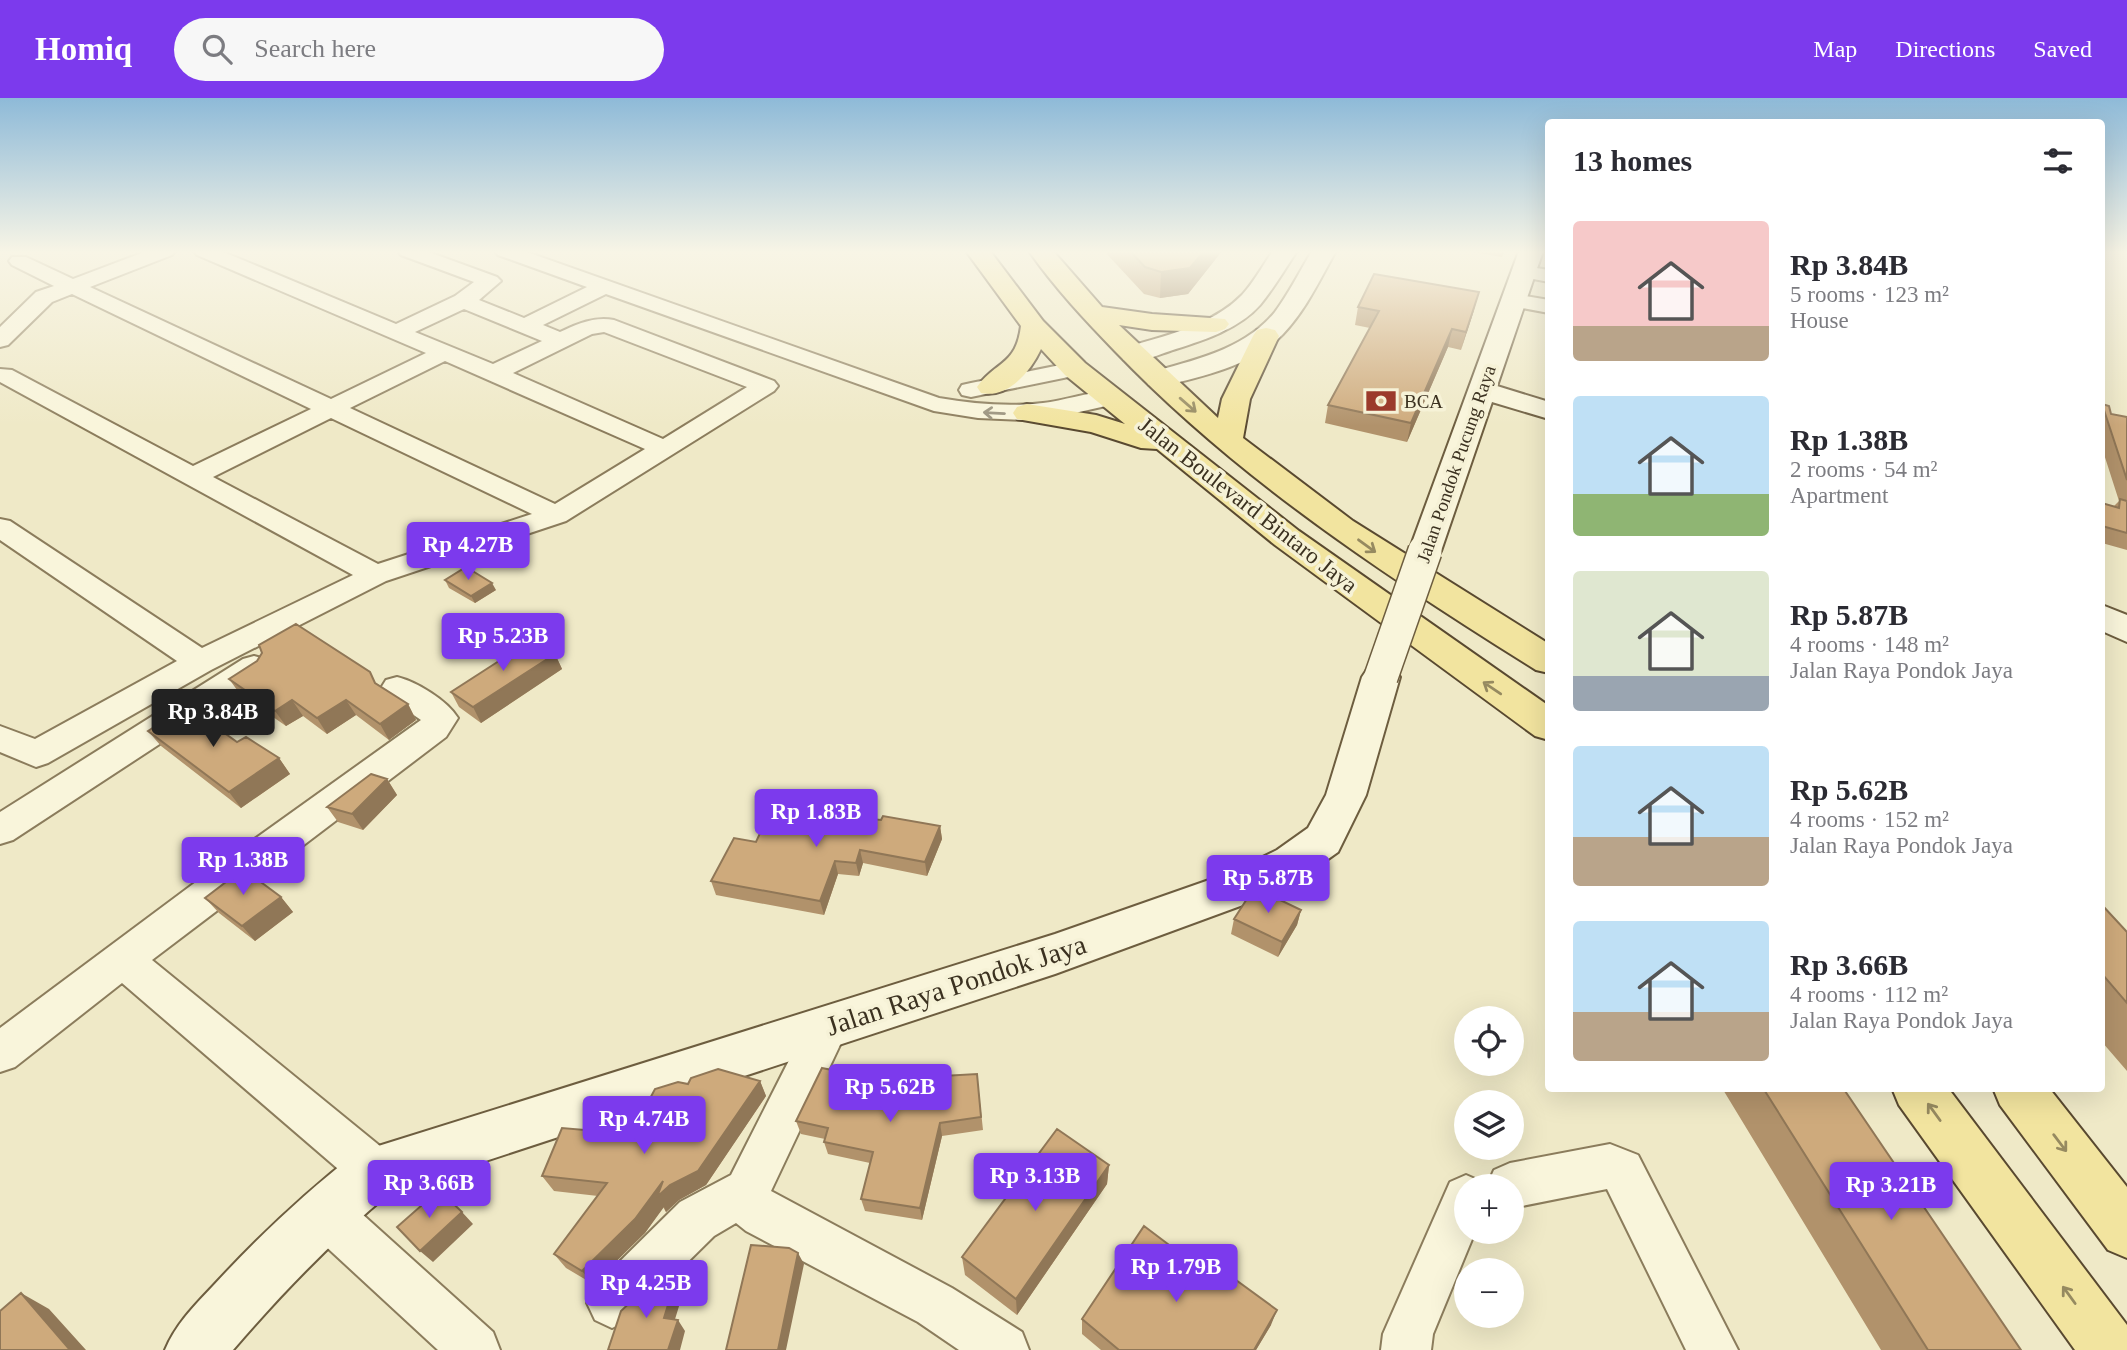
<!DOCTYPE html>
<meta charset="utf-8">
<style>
:root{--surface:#fff;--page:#f7f7f7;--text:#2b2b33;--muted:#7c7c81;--accent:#7c3aed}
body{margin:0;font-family:"Times New Roman",serif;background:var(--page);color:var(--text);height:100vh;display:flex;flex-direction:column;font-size:26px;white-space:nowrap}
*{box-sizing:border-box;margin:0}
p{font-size:23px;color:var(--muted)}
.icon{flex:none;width:38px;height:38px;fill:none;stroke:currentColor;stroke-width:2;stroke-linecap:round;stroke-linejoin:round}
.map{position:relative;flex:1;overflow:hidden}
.drawer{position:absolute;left:1545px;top:21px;width:560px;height:973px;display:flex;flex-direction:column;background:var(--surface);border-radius:7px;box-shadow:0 7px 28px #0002}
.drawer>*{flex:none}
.buttons{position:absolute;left:1454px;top:908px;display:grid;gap:14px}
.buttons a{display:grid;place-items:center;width:70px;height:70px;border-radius:50%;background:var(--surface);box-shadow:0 7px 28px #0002;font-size:35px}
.price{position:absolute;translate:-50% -60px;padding:0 16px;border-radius:7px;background:var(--accent);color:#fff;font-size:23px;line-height:46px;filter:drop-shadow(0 2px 4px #0008)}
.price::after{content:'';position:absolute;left:50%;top:42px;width:21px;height:16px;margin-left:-10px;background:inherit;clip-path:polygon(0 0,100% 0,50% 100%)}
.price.selected{background:#222;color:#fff}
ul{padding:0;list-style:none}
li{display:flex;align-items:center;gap:21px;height:175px;padding:0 28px}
li span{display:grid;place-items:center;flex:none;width:196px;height:140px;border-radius:7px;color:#555}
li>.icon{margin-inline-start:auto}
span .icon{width:84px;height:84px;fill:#fffc;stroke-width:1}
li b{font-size:30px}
h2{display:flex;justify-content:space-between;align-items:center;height:84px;padding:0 28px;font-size:30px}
header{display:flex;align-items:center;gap:42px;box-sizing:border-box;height:98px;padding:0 35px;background:var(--accent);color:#fff}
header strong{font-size:33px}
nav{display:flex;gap:38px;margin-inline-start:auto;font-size:24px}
.search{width:490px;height:63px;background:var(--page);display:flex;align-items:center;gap:18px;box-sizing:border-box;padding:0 24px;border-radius:38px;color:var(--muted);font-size:26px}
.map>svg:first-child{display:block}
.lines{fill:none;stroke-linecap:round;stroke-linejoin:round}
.minor-casing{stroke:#8b7c5c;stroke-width:4}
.tertiary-casing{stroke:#8b7c5c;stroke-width:4}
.secondary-casing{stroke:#6d5d3f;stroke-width:4}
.primary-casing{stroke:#594930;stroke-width:4}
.minor{fill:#f9f5db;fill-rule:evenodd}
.tertiary{fill:#f9f5db;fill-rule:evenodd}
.secondary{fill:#f9f5db;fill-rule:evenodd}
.primary{fill:#f2e49f;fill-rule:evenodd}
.secondary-bridge-casing{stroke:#6d5d3f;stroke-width:36;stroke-linecap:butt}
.secondary-bridge{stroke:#f9f5db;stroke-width:33}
.wall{fill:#b1926b}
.shaded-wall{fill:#907757}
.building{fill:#ceaa7c;stroke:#907757;stroke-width:2}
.oneway{stroke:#968a60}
.oneway2{stroke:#9a937e}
.labels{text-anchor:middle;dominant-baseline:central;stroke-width:7;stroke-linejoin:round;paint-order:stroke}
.far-poi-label{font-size:19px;fill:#3b3120;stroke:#f6f2d7;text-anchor:start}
.far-street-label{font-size:19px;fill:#3b3120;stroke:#f6f2d7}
.street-label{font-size:23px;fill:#3b3120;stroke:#f6f2d7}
.near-street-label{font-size:28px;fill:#3b3120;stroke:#f6f2d7}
</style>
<header>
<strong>Homiq</strong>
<div class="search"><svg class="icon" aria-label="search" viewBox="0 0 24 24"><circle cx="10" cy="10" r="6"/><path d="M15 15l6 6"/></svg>Search here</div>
<nav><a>Map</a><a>Directions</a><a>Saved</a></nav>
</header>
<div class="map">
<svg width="2127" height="1252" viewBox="0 0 2127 1252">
<rect width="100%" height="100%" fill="#efe9c7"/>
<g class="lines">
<defs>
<path id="minor" d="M147 153H175L172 157 90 189 331 301 426 255 197 157 194 153H221L396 226 455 198 474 184 401 157 398 153H426L497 179 501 183 479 202 524 220 587 189 498 157 495 153H524L939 300C974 306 1008 309 1043 305 1065 303 1100 290 1119 295L1122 300 1119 305 1066 317 1022 322 978 320 934 313 606 196 543 227 560 234C577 226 595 218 614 222L774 283 778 288 774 293 566 423 386 483 211 572 48 665 36 669 0 654V628L35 641 177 563 0 442V421L10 423 202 550 353 477 0 284V271L12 272 193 368 311 311 72 196 52 204 8 247 0 249V229L36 194 54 188 12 167 9 163 12 159H26L73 181ZM464 211 542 243 493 266 415 234ZM604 234 747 289 663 341 513 275 592 236ZM445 263 645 351 555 406 350 310ZM331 320 532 416 378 466 213 379Z
M1524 168 1549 172V184L1517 178 1514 174 1517 170Z
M1514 196 1549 202V215L1506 207 1503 202 1506 197Z
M1075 264 1083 266 1087 271 1083 276 971 299 962 297 959 292 962 287 971 285Z
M254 558 265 561 270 569 265 577 13 742 0 746V714L243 561Z
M397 579C417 584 447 602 458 620L446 639 152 862 391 1057 398 1073 391 1089 375 1095 359 1089 122 885 15 969 0 974V930L228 760 421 622 386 598 381 590 386 582Z
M827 911 842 917 848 930 771 1093 952 1190 1022 1234 1029 1252H959L918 1224 746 1133 736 1125 714 1138 629 1222 612 1230 595 1222 587 1205 595 1188 680 1104 731 1077 812 917Z
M1610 1046 1638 1057 1738 1252H1686L1607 1091 1512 1110V1088H1487L1494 1072 1510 1065Z
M1466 1077 1482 1084 1484 1088H1466V1134H1475L1433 1236 1431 1252H1381L1383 1236 1450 1084Z
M324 1091 341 1097 493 1234 500 1252H438L307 1131 301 1114 307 1097Z"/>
<path id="tertiary" d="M1273 153H1297C1285 171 1274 190 1260 207 1238 232 1201 243 1170 253 1155 258 1139 266 1124 262L1120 256 1124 250C1163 238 1212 228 1242 197 1254 184 1263 167 1273 153Z
M1312 153H1336C1320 181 1306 212 1283 236 1253 268 1200 279 1159 289L1149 287 1145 281 1149 275C1194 262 1244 252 1275 214 1289 195 1300 173 1312 153Z"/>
<path id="secondary" d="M1519 153H1543L1497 288 1549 304V321L1492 304 1441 453 1437 460 1425 463 1413 460 1409 453Z
M2102 507 2127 517V544L2102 533Z
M1381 566 1394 570 1400 579 1366 697 1338 754 1307 776 1262 800 1055 876 391 1094C333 1142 282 1195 233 1252H165C176 1226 194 1208 213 1188 258 1139 305 1095 356 1055L1055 836 1232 774 1277 752 1308 730 1326 697 1362 579 1368 570Z"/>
<path id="primary" d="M966 153H990L1043 223 1085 265 1299 433 1549 608V642L1535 638 1275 447 1157 351 1141 350 1091 334 1017 321 1013 315 1017 309 1027 306 1096 317 1125 326 1065 277 1041 251C1031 273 1008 301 981 295L977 289C995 263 1016 268 1021 228Z
M1029 153H1053L1102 209 1152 216 1225 221 1229 226 1225 231 1216 234 1152 232 1119 227 1218 320 1222 301 1253 238 1257 232 1266 230 1275 232 1279 238 1250 301 1243 340 1353 423 1549 546V575L1536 572C1387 479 1238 381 1115 253 1085 222 1054 189 1029 153Z
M1892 990H1948L2127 1227V1252H2075L1899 1007Z
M1993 990H2049L2127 1089V1160L2108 1152 2000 1007Z"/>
</defs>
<!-- minor casing -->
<use href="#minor" class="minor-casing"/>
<!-- tertiary casing -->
<use href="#tertiary" class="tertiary-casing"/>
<!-- secondary casing -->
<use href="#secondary" class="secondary-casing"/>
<!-- primary casing -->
<use href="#primary" class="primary-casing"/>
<!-- minor -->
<use href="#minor" class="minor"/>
<!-- tertiary -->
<use href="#tertiary" class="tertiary"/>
<!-- secondary -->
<use href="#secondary" class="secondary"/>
<!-- primary -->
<use href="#primary" class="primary"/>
<defs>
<path id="secondary-bridge" d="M1381 579 1425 453"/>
</defs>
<!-- secondary-bridge casing -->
<use href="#secondary-bridge" class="secondary-bridge-casing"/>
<!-- secondary-bridge -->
<use href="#secondary-bridge" class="secondary-bridge"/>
</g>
<!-- wall -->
<path class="wall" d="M1104 153H1222L1188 196 1160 200 1144 196Z
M1466 153H1505L1502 159Z
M1358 209 1474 212 1461 252 1448 249 1407 344 1325 325 1328 307 1370 230 1355 227Z
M2102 306 2111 316 2127 319V452L2102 445V405L2114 408 2119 403 2102 350Z
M445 482 496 492 475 505 449 490Z
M555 556 562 571 481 625 459 609 451 594Z
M229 581 376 585 408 606 416 622 389 642 356 617 327 636 303 618 286 628 240 596Z
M148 633 237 644 279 660 290 676 241 710 161 648Z
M387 681 397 697 363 732 338 724 327 709Z
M821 710 823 716 940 728 942 741 927 778 863 765 859 778 838 776 824 817 716 797 711 783 756 744Z
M281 799 293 814 255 843 219 815 205 800Z
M2102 807 2127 834V973L2102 944Z
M1301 812 1297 827 1278 859 1231 836 1234 821Z
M847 975 907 980 977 976 983 1032 942 1038 922 1122 865 1113 861 1101 870 1065 828 1056 824 1044 825 1041 801 1036 796 1023Z
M760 983 766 998 706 1087 679 1102 666 1114 663 1109 645 1135 593 1186 566 1170 554 1156 598 1098 554 1093 542 1078 631 1036 688 986Z
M1722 990H1843L2021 1252H1881Z
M1109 1067 1107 1086 1017 1217 965 1177 962 1159Z
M1082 1221 1271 1227 1256 1252H1101L1082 1236Z"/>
<!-- shaded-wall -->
<path class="shaded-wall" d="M1204 153H1222L1188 196 1160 200 1161 174Z
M1479 194 1474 212 1461 252 1466 234Z
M1452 231 1448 249 1407 344 1411 325Z
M492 485 496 492 475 505 471 498Z
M555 556 562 571 481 625 473 609Z
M292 602 303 618 286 628 275 613Z
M346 602 356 617 327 636 317 620Z
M408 606 416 622 389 642 380 626Z
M279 660 290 676 241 710 229 694Z
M387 681 397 697 363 732 352 716Z
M940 728 942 741 927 778 925 764Z
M860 752 863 765 859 778 856 765Z
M835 763 838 776 824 817 820 803Z
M281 799 293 814 255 843 242 828Z
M1301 812 1297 827 1278 859 1282 844Z
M760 983 766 998 706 1087 679 1102 666 1114 664 1109 645 1135 593 1186 582 1173 663 1083Z
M940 1025 942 1038 922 1122 920 1110Z
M1109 1067 1107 1086 1017 1217 1016 1201Z
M462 1114 473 1126 433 1164 420 1153Z
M798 1155 804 1166 786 1252H778Z
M676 1181 684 1192 672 1231 664 1220Z
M21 1195 49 1211 86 1252H70Z
M1277 1212 1271 1227 1256 1252H1254Z
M678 1222 685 1233 680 1252H668Z"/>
<!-- building -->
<path class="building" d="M1130 153H1204L1190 170 1161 174 1145 169Z
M1374 176 1479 194 1466 234 1452 231 1411 325 1328 307 1379 213 1358 209Z
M2102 306 2109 308 2111 316 2127 319V382Z
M2120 401 2127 403V435L2102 428V405L2119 410Z
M466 469 492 485 471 498 445 482Z
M296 526 370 574 375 585 408 606 380 626 346 602 317 620 292 602 275 613 229 581 257 563 262 555 259 547Z
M533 541 555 556 473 609 451 594Z
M187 608 237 644 246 639 279 660 229 694 148 633Z
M371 676 387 681 352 716 327 709Z
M775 703 821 710 819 716 881 722 883 718 940 728 925 764 860 752 856 765 835 763 820 803 711 783 734 740 756 744Z
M243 771 281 799 242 828 205 800Z
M1257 791 1301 812 1282 844 1234 821 1252 793Z
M2102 807 2127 834V905L2102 876Z
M822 970 847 975 849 970 907 980 977 976 981 1019 940 1025 920 1110 861 1101 873 1054 824 1044 828 1030 796 1023Z
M718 971 760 983 698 1073 670 1087 657 1099 663 1083 635 1121 582 1173 554 1156 607 1085 542 1078 562 1030 631 1036 655 991 678 984 688 986 691 980Z
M1763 990H1843L2021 1252H1928Z
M1057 1031 1109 1067 1016 1201 962 1159Z
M439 1092 462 1114 420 1153 397 1129Z
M1144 1128 1197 1168 1203 1158 1277 1212 1254 1252H1119L1082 1221Z
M751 1147 789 1150 798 1155 778 1252H726Z
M657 1179 676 1181 664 1220 678 1222 668 1252H608L621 1213Z
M21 1195 70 1252H0V1213Z"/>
<!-- one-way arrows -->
<defs><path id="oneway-shaft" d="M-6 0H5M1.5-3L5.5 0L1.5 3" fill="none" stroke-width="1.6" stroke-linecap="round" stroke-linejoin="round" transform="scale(1.75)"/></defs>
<g class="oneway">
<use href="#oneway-shaft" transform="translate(1188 307) rotate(41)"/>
<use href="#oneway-shaft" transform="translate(1367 448) rotate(36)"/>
<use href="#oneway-shaft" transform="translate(1492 590) rotate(-146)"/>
<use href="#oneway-shaft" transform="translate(1934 1014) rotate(-126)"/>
<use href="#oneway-shaft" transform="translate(2060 1045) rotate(53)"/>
<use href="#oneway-shaft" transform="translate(2069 1197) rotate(-126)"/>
</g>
<use class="oneway2" href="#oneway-shaft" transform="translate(994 315) rotate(-177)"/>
<!-- sky -->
<linearGradient id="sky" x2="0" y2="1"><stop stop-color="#8ebad8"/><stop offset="0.47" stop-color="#f8f5e6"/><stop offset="1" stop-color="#f8f5e6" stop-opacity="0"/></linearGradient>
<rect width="2127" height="328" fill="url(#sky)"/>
<!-- icons -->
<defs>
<symbol id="bank-bare" viewBox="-9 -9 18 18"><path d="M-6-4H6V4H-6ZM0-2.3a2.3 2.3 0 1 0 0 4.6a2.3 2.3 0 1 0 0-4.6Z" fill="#9b3a2b" stroke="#f6f2d7" stroke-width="2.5" paint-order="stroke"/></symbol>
</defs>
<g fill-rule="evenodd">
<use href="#bank-bare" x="1359" y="281" width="44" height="44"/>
</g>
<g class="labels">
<!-- far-poi labels -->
<g class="far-poi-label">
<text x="1404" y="303">BCA</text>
</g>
<!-- far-street labels -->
<g class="far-street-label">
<text transform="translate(1456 366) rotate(-71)">Jalan Pondok Pucung Raya</text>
</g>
<!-- street labels -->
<g class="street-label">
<text transform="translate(1248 407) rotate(38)">Jalan Boulevard Bintaro Jaya</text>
</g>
<!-- near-street labels -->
<g class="near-street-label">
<text transform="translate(956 887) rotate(-18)">Jalan Raya Pondok Jaya</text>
</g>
</g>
</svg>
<div class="buttons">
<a><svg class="icon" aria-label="locate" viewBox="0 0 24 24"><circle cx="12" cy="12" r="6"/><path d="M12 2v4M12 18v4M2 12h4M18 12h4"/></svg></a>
<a><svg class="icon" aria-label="layers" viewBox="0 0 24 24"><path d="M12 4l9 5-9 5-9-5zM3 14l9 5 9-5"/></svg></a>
<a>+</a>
<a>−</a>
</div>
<b class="price" style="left:468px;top:484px">Rp 4.27B</b>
<b class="price" style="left:503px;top:575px">Rp 5.23B</b>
<b class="price selected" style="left:213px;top:651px">Rp 3.84B</b>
<b class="price" style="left:816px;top:751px">Rp 1.83B</b>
<b class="price" style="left:243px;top:799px">Rp 1.38B</b>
<b class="price" style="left:1268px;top:817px">Rp 5.87B</b>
<b class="price" style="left:890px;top:1026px">Rp 5.62B</b>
<b class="price" style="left:644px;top:1058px">Rp 4.74B</b>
<b class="price" style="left:1035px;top:1115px">Rp 3.13B</b>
<b class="price" style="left:429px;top:1122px">Rp 3.66B</b>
<b class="price" style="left:1891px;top:1124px">Rp 3.21B</b>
<b class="price" style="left:1176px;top:1206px">Rp 1.79B</b>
<b class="price" style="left:646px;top:1222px">Rp 4.25B</b>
<section class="drawer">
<h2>13 homes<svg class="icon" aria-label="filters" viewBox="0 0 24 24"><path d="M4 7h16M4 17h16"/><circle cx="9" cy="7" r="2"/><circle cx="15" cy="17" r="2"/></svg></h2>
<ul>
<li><span style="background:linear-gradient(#f6c9c9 75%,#b9a48a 0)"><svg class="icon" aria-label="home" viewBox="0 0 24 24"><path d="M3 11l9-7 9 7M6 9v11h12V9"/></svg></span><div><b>Rp 3.84B</b><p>5 rooms · 123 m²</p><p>House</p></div></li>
<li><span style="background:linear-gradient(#bfe0f5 70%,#8fb573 0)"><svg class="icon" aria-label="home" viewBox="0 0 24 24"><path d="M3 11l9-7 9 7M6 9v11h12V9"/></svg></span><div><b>Rp 1.38B</b><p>2 rooms · 54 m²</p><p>Apartment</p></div></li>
<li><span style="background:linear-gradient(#dfe7d0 75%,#9aa5b1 0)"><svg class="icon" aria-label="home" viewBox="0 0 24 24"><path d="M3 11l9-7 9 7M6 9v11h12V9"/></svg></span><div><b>Rp 5.87B</b><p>4 rooms · 148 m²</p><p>Jalan Raya Pondok Jaya</p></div></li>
<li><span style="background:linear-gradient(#bfe0f5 65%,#b9a48a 0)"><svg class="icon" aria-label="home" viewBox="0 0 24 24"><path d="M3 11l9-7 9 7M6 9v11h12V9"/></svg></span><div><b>Rp 5.62B</b><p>4 rooms · 152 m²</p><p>Jalan Raya Pondok Jaya</p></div></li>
<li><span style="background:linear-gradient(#bfe0f5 65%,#b9a48a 0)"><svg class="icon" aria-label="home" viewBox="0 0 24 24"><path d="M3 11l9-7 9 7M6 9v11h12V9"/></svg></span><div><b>Rp 3.66B</b><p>4 rooms · 112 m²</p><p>Jalan Raya Pondok Jaya</p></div></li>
</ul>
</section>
</div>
